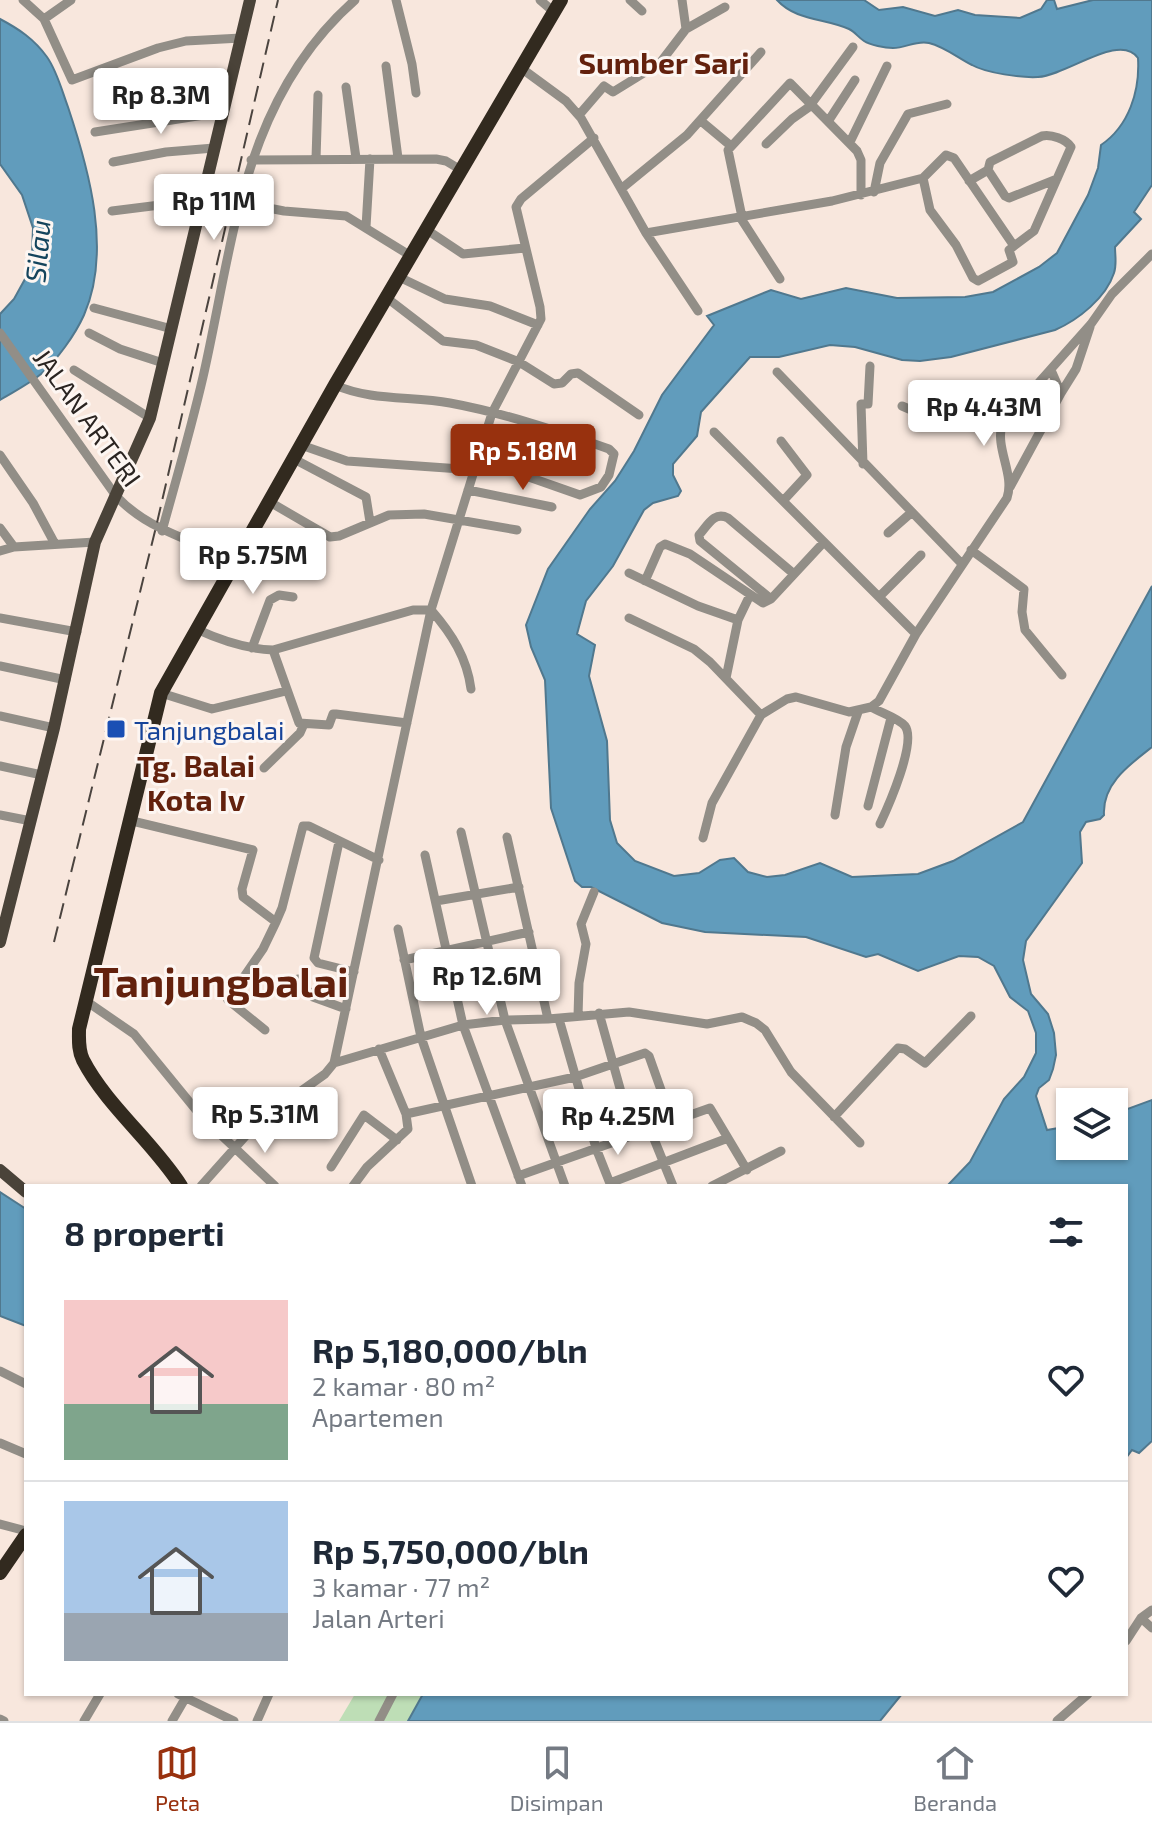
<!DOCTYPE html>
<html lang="id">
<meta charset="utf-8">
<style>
:root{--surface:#fff;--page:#f2f2f3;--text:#1f2937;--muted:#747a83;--line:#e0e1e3;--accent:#98310e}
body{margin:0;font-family:"Exo 2",sans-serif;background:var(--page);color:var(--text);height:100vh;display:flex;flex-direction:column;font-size:30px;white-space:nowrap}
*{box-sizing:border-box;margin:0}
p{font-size:26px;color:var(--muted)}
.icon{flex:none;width:44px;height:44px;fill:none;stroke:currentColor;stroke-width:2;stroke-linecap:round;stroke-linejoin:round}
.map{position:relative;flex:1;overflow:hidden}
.details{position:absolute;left:24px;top:1184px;width:1104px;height:512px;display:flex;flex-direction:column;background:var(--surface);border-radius:0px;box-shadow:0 2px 6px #0004}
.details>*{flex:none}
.controls{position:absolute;left:1056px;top:1088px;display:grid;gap:16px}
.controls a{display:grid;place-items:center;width:72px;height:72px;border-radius:0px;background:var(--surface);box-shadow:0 2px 6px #0004;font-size:40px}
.price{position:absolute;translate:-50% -68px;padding:0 18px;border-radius:8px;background:#fff;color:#222;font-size:26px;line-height:52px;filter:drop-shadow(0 2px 4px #0008)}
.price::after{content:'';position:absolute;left:50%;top:48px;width:24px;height:18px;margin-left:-12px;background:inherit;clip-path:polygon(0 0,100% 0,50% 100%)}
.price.current{background:var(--accent);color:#fff}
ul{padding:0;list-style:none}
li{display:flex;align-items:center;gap:24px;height:200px;padding:0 40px}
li+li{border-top:2px solid var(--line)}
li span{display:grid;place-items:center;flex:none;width:224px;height:160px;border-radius:0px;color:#555}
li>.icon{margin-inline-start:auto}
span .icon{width:96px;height:96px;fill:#fffc;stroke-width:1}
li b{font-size:34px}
h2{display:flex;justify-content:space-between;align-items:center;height:96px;padding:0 40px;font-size:34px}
.tab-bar{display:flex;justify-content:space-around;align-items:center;height:112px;border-top:2px solid var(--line);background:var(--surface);font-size:22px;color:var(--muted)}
.tab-bar a{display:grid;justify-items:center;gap:4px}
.tab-bar .current{color:var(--accent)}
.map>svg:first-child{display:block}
.green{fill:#bedeb6}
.water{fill:#619cbc;stroke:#50788e;stroke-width:2}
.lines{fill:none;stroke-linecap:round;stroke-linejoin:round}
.minor{stroke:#928e87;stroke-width:9}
.major{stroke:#4a4339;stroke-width:12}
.highway{stroke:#322a1f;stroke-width:14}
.rail{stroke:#4b443f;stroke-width:2;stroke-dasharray:16 8;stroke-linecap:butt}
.transit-dot{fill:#1a4fb4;stroke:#fdf6f2;stroke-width:3}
.labels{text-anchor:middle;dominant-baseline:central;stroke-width:6;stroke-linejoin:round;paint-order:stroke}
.street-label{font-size:26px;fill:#2a2421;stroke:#fdf6f2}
.transit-label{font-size:26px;fill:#164399;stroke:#fdf6f2;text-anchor:start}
.water-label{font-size:28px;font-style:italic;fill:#14445c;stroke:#fdf6f2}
.quarter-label{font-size:30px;font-weight:bold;fill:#63210d;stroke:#fdf6f2}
.town-label{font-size:42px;font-weight:bold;fill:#63210d;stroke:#fdf6f2}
</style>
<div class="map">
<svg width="1152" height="1721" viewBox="0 0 1152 1721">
<rect width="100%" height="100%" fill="#f8e7dd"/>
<!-- green -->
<path class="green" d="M355 1694H435L421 1721H339Z"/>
<!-- water -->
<path class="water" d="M777 0H864L879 10 903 7 935 16 958 10 975 15 1020 18 1041 9 1047 0H1054L1057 9 1093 0H1152V185L1134 212 1141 219 1115 247C1115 256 1117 264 1114 273 1106 298 1078 320 1055 330L951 357 920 361 902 360 855 347 830 345 779 357H750L701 412 697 436 673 464V475L681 491 678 496 653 503 644 510 613 566 586 601 577 634 595 645 589 676 607 741 610 820 617 843 635 861 674 876 699 873 720 860 734 858 748 872 767 877 785 875 820 863 852 877 918 874 953 861 1023 822 1152 586V747C1129 765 1102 784 1104 815L1100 819 1086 822 1080 832 1082 863 1026 941 1023 960 1031 994 1048 1014 1054 1033 1056 1055 1053 1069 1049 1080 1039 1088 1036 1096 1047 1130 1070 1126V1146H1114V1114L1152 1100V1441L1139 1453 1132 1450 1126 1458V1186H947L970 1162 1004 1099 1024 1077 1036 1053V1033L1028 1011 1010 997 994 966 978 957 959 956 918 971 878 954 866 957 806 937 705 932 662 923 591 887H582L575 881 551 808 545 680 531 647 526 625 548 569 590 509 615 481 634 451 662 395 714 325 707 316 771 290 801 299 846 288 897 298 965 297 993 292 1039 267 1057 253 1088 195 1098 168 1101 145C1129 126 1140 91 1138 58 1120 32 1068 75 1038 77 1022 78 986 73 972 65 958 58 945 47 929 43 916 40 906 48 893 48 885 48 870 45 864 41 858 37 855 32 849 29 825 18 796 21 777 0Z
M0 19C19 29 34 39 47 57 57 71 62 91 68 107 89 170 112 251 84 315 75 335 57 360 41 374 29 384 13 392 0 400V314L14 299 25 279 32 253 33 228 22 195 0 164Z
M0 1192 26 1209V1326L0 1316Z
M423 1694H902L880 1721H408Z"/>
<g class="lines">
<!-- minor -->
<path class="minor" d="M23 0 44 19 72 80 158 48 186 41 241 38
M396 0 412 64 416 93
M540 0 554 12
M630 0 642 11
M44 19 71 0
M686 29 725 7
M386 66 398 158
M521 68 566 101 581 118 646 233 698 311
M346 87 356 158
M579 115 604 86 613 92 660 63 686 29 682 0
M829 120 855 80
M701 121 731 146
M95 132 223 112
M850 142 887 66
M766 144 792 119 809 107 853 47
M946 155 954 158 1014 246 1009 250 1013 262 978 281 973 278 956 245 930 210 923 178Z
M316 159 318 95
M251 160 436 159 446 161 461 170
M113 162 166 152 214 148
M988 170 990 162 1042 136C1051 134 1066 139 1071 147L1034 231 1014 246
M969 181 988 170 1005 196 1009 198 1057 179
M621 189 687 135 761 52
M874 192 880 163 908 114 947 104
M258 206 284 211 346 216 411 256
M112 211 160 205 201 204
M740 217 780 279
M742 217 728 150 790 83 857 151 861 160V195
M366 227 370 159
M427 230 463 254 525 248
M646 233 832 201 923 178
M399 277 445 299 490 306 538 325
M387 298 443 341 476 345 519 362 554 384 562 383 571 374 578 373 639 415
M94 308 172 329
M0 333 116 496C150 532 191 538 233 561
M89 333 120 349 163 363
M74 370 150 418
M777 372 962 564
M335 385C371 401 411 396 450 403 504 413 558 431 609 449L614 454 609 475 601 487 580 495 477 459
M1061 393 1076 369 1090 327
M902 406 937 421 1002 424
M714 432 916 634
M781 441 807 475 783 501
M301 445 347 461 475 470
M0 455 33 503 55 544
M294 459 366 497 370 522
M863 464 861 404H868L870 366
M1010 487 1061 393 1051 370
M468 490 552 507
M268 501 330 537 339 536 389 515 424 514 517 530
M0 528 14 547
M162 531C176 480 191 429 203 377 234 241 242 99 355 0
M888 533 912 512
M971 550 1024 589 1022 612 1025 630 1062 675
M0 551 14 547 95 542
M629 573 698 606 738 620
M645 581 660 547 665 544 690 554 763 603 771 599 824 542
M879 597 921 555
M771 599 700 541 699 535C708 525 714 511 728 518L794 574
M0 618 77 632
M629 618 694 649 710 662 761 715
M196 629C220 640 246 649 273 650L413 610H431C452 634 467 658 471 689
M252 648 270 600 279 595 293 597
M273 650 299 723 329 725 333 714H336L407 723
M0 666 66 680
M726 678 738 620 750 595
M161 693 212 709 286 691
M871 707C881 713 898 718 905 726 917 742 888 807 880 824
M0 716 54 728
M0 766 42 775
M264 768 300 733 304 724
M868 806 891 718
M0 815 31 821
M835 815 846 747 858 712
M128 820 253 850 242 889 243 897 276 922 282 908 303 826H309L379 860
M461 832 505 1020 565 1186
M507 837 548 1019
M703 838 712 803 761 715 787 699 796 697 849 712 871 707 879 701 916 634 1007 498C1015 474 995 449 1002 424L1091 324 1112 294 1152 254
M339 842 314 958 318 963 354 972
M425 855 463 1025 522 1186
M436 901 519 887
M398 929 421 1037 472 1186
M404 960 529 932
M298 979 313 997 346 1009
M86 1001 134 1034 201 1116 275 1186
M599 1013 633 1135
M578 1016 579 983 586 944 581 924 594 892
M559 1019 596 1148 611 1186
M265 1030 228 1000 263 949 276 922
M334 1063 463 1025 505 1020 548 1019 629 1012 707 1024 742 1017 756 1023 765 1030 791 1072 860 1143
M406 1114 575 1077 645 1053 649 1056 672 1121
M834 1117 898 1048 905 1049 925 1063 971 1016
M650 1129 673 1186
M331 1167 364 1115 397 1140
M518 1176 710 1108 747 1170
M610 1183 728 1138
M201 1186 259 1121 325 1074 334 1063 431 610 492 413 541 319 540 307 516 207 521 199 594 138
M353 1186 367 1167 408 1129 406 1114 379 1049
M712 1186 781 1151
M0 1371 26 1384
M0 1443 26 1454
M0 1524 26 1531
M1141 1618 1152 1628
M1126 1641 1141 1618 1152 1610
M178 1694 234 1721
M0 1719 4 1721
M84 1721 100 1694
M172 1721 186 1697
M257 1721 269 1694
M379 1721 393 1694
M1057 1721 1088 1694"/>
<!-- major -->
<path class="major" d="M0 942 54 728 95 542 150 418 250 0
M0 1170 26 1192"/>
<!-- highway -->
<path class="highway" d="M181 1186C154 1143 106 1105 83 1060 78 1050 79 1040 79 1029L161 693 335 385 561 0
M0 1573 26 1535"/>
<!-- rail -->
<path class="rail" d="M54 942 156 527 278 0"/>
</g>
<!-- markers -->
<rect class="transit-dot" x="106" y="719" width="20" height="20" rx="4"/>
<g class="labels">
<!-- street labels -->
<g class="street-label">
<text transform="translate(88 417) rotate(54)">JALAN ARTERI</text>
</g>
<!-- transit labels -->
<g class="transit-label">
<text x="134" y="729">Tanjungbalai</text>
</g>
<!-- water labels -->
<g class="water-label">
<text transform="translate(37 251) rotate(-85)">Silau</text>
</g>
<!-- quarter labels -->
<g class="quarter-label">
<text x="664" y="62">Sumber Sari</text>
<text x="196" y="765">Tg. Balai<tspan x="196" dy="34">Kota Iv</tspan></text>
</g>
<!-- town labels -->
<g class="town-label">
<text x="221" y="980">Tanjungbalai</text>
</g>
</g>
</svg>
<div class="controls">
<a><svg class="icon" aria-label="layers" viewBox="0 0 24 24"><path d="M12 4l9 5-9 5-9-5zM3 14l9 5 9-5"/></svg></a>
</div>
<b class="price" style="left:161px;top:136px">Rp 8.3M</b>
<b class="price" style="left:214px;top:242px">Rp 11M</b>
<b class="price" style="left:984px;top:448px">Rp 4.43M</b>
<b class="price current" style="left:523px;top:492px">Rp 5.18M</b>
<b class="price" style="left:253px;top:596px">Rp 5.75M</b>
<b class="price" style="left:487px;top:1017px">Rp 12.6M</b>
<b class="price" style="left:265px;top:1155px">Rp 5.31M</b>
<b class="price" style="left:618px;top:1157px">Rp 4.25M</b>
<section class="details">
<h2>8 properti<svg class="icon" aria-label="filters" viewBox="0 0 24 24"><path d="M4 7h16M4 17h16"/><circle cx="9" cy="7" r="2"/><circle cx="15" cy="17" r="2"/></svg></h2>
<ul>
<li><span style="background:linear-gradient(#f6c9c9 65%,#7fa58c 0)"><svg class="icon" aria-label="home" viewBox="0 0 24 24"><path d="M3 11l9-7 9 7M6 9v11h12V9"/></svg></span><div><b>Rp 5,180,000/bln</b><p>2 kamar · 80 m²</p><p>Apartemen</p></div><svg class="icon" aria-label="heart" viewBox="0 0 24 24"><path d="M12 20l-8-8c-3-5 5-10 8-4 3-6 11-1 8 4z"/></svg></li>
<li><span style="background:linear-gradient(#a9c7e8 70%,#9aa5b1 0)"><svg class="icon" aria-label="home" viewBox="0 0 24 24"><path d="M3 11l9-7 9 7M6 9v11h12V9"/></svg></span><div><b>Rp 5,750,000/bln</b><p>3 kamar · 77 m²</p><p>Jalan Arteri</p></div><svg class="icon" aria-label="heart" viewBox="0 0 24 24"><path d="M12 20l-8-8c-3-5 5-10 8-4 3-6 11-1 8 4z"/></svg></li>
</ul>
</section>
</div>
<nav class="tab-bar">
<a class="current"><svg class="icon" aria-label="map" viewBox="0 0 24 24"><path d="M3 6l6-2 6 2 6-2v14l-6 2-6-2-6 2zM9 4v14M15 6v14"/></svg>Peta</a>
<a><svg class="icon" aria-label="saved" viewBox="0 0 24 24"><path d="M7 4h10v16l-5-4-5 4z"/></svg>Disimpan</a>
<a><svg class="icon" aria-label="home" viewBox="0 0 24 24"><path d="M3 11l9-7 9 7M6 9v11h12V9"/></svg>Beranda</a>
</nav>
